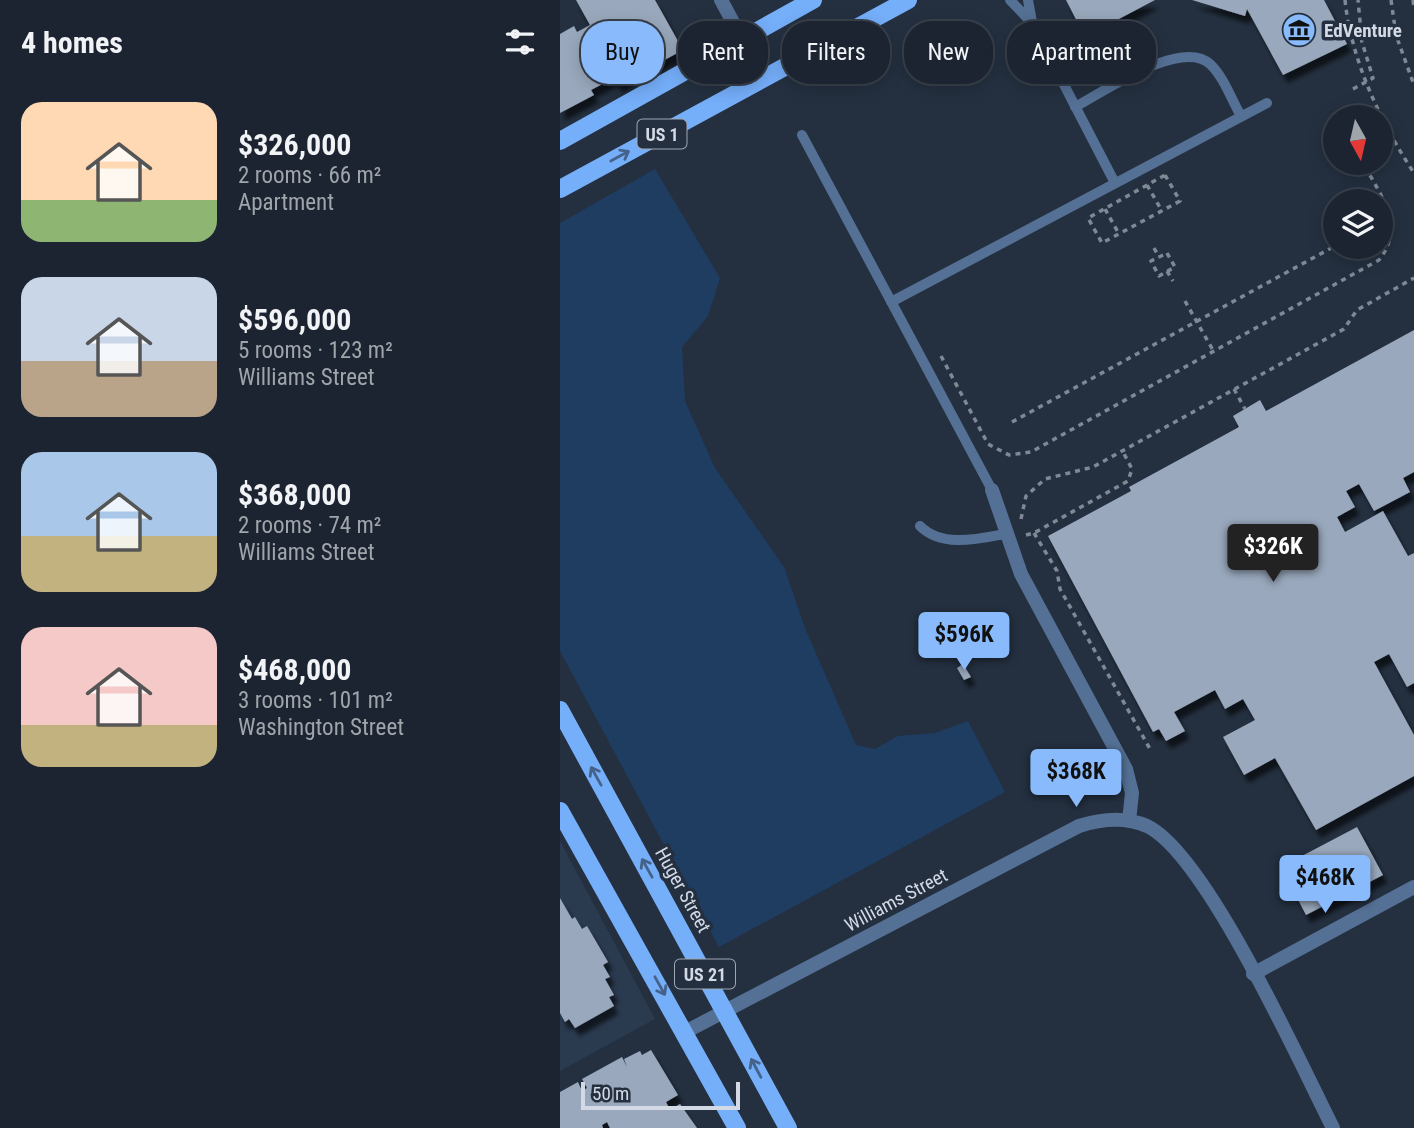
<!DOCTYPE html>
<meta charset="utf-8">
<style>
:root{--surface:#1b2430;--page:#28303c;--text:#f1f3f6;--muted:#a0a4ab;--line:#39414c;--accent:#89bafc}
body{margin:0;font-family:"Roboto Condensed",sans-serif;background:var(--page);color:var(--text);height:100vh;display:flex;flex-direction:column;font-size:26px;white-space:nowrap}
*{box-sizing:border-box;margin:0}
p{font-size:23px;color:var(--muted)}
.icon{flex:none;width:38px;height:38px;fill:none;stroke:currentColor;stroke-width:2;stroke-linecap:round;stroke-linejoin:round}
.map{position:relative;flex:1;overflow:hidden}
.details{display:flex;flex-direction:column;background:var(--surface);width:560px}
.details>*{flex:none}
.banner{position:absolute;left:21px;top:21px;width:665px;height:63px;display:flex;gap:14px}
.needle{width:46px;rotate:172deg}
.controls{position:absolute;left:763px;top:105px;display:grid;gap:14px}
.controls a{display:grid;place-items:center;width:70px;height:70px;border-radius:50%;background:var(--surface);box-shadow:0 4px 18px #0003,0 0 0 2px var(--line);font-size:35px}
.scale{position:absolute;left:21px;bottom:18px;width:159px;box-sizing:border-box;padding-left:7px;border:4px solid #d3dae5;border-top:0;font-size:19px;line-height:24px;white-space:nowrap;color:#d3dae5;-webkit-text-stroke:5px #243040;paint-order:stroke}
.price{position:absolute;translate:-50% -60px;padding:0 16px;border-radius:7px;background:var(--accent);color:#111;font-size:23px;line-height:46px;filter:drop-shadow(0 2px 4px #0008)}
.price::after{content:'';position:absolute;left:50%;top:42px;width:21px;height:16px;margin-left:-10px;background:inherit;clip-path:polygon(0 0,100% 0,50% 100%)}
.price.on{background:#222;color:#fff}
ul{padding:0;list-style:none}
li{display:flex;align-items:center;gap:21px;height:175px;padding:0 21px}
li span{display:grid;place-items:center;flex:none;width:196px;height:140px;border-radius:21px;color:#555}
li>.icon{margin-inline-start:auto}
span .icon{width:84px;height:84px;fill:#fffc;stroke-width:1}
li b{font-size:30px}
h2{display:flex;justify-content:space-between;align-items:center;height:84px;padding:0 21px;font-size:30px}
.pill{padding:0 24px;border-radius:28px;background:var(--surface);box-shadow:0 4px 18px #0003,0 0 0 2px var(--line);font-size:24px;line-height:63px}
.pill.on{background:var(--accent);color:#111}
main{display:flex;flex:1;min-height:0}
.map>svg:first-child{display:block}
.built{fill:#2a3a4f}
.green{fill:#1f3c61}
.building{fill:#99a8bc;filter:url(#shadow)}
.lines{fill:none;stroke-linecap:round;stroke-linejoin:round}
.path{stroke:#7f8996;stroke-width:3.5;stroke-dasharray:5 5;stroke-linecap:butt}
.service{stroke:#547094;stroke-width:10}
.minor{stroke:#547094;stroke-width:14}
.tertiary{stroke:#547094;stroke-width:14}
.primary{stroke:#75aef9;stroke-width:18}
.oneway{stroke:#44628a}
.labels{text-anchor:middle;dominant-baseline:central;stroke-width:7;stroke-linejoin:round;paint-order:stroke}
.shield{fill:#243040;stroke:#9ea7b4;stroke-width:2}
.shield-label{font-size:18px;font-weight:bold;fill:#d3dae5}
.poi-label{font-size:19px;font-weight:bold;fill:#d3dae5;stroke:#243040;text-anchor:start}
.street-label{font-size:19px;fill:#d3dae5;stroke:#243040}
</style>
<main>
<section class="details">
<h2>4 homes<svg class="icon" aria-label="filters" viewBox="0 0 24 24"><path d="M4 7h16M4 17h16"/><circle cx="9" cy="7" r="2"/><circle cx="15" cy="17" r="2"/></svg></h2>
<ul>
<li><span style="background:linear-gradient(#ffd9b3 70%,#8fb573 0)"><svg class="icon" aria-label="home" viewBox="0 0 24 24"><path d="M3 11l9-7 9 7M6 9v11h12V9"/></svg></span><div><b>$326,000</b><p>2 rooms · 66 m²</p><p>Apartment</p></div></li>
<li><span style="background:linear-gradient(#c9d6e8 60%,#b9a48a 0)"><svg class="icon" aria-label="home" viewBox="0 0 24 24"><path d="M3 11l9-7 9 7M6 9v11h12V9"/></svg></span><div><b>$596,000</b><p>5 rooms · 123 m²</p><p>Williams Street</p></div></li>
<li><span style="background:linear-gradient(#a9c7e8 60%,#c2b280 0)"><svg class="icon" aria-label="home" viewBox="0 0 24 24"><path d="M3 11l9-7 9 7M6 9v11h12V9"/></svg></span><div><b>$368,000</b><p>2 rooms · 74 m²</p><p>Williams Street</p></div></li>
<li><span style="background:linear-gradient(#f6c9c9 70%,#c2b280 0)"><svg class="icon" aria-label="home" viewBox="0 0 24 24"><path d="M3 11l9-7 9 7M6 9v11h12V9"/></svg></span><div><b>$468,000</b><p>3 rooms · 101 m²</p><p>Washington Street</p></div></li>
</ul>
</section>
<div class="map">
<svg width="854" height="1128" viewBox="0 0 854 1128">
<defs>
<filter id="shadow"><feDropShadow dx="4.5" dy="8" stdDeviation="2" flood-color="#0009"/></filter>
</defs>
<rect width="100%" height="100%" fill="#243040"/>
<!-- built -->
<path class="built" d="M0 841 95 1019 0 1071Z"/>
<!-- green -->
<path class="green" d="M95 169 160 278 148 316 122 347 125 401 155 468 224 567 245 628 296 745 315 749 338 736 375 733 408 721 445 792 159 947 0 651V223Z"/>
<!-- building -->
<path class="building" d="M16 0H95L123 50 58 85 54 78 31 90 34 95 0 113V34L14 26 17 32 30 25Z
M506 0H595L534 32 531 26 522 31Z
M632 0H764L787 44 723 75 687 9 685 16Z
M854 330V472L843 478 850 492 814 511 799 484 786 491 795 507 777 517 785 532 823 511 848 556 854 553V683L847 687 829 654 814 662 854 735V776L756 830 715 758 684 775 663 737 695 720 683 699 665 709 655 690 614 712 625 731 606 741 599 729 593 732 488 536 571 491 569 487 679 427 673 416 700 400 706 411Z
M403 664 411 677 404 680 397 668Z
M797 827 823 875 746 915 721 867Z
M0 898 12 919 15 917 22 929 27 926 48 962 43 965 50 977 45 979 54 995 49 997 54 1006 15 1028 9 1019 5 1022 0 1013Z
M91 1050 118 1095 106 1102 110 1110 120 1104 137 1128H50L47 1122 42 1125 43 1128H0V1092L18 1082 22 1091 27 1088 22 1079 62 1057 67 1067 64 1059 80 1051 82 1055Z"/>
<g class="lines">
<!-- path -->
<path class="path" d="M785 0C791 60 821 123 854 173
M831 0 836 35 854 85
M853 0 854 8
M793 89 813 78 802 42 798 0
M605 175 620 201 542 243 528 218Z
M587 185 602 211
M545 209 559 234
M821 231 832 234
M594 248 599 257
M607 253 615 267 599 276 591 261Z
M607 271 613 281
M625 301 654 352
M381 356 428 444 449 455 471 452 819 260C846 227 820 194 803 163
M674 389 685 409
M452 422 775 246
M461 519 466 496 485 479 533 467 784 329 797 310 854 278
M474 533 497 571 500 589 590 749
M466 535 474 533 568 481 572 469 562 450"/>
<!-- service -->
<path class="service" d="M450 0 472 23 555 183
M468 0 472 22
M515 107C545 91 621 38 650 64 664 77 672 101 681 116
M242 135 432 490
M331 302 707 103
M360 526C382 548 418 539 445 534"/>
<!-- minor -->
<path class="minor" d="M161 0 203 78
M693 974 854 887"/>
<!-- tertiary -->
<path class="tertiary" d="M432 490 461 574 566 769 572 793 569 821
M125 1032 519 826C541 819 564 816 587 826 646 854 740 1063 773 1128"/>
<!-- primary -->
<path class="primary" d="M0 141 253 0
M0 189 348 0
M0 710 228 1128
M0 811 177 1128"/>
</g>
<!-- one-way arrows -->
<defs><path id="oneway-shaft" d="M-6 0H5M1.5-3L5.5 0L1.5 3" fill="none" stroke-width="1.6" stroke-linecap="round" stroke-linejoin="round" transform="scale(1.75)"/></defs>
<g class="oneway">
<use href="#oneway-shaft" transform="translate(60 156) rotate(-29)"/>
<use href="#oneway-shaft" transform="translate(36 776) rotate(-119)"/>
<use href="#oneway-shaft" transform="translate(87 868) rotate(-119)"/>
<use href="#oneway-shaft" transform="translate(100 986) rotate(61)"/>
<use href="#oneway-shaft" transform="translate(196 1068) rotate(-118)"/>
</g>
<!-- icons -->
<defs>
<symbol id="museum-disc" viewBox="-11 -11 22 22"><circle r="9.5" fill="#89bafc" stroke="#243040"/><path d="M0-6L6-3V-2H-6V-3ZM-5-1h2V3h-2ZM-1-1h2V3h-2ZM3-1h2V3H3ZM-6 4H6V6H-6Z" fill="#111"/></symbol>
</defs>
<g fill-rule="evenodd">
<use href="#museum-disc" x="720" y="11" width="38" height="38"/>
</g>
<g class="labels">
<!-- shield labels -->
<g class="shield">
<rect x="77.5" y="119.5" width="49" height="29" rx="5"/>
<rect x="115" y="959.5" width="60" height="29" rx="5"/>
</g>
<g class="shield-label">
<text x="102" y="134">US 1</text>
<text x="145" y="974">US 21</text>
</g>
<!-- poi labels -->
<g class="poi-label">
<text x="764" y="30">EdVenture</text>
</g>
<!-- street labels -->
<g class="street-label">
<text transform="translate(123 890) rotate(61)">Huger Street</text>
<text transform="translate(336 900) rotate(-28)">Williams Street</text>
</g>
</g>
</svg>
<div class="controls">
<a><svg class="needle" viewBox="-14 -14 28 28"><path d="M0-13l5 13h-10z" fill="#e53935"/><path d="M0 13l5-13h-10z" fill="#a0a4ab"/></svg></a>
<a><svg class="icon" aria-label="layers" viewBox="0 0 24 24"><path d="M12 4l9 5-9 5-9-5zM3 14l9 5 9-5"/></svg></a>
</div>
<div class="scale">50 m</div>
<b class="price on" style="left:713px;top:584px">$326K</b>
<b class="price" style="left:404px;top:672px">$596K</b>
<b class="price" style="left:516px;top:809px">$368K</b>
<b class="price" style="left:765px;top:915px">$468K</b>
<div class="banner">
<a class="pill on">Buy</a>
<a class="pill">Rent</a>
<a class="pill">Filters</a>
<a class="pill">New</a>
<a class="pill">Apartment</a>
</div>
</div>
</main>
